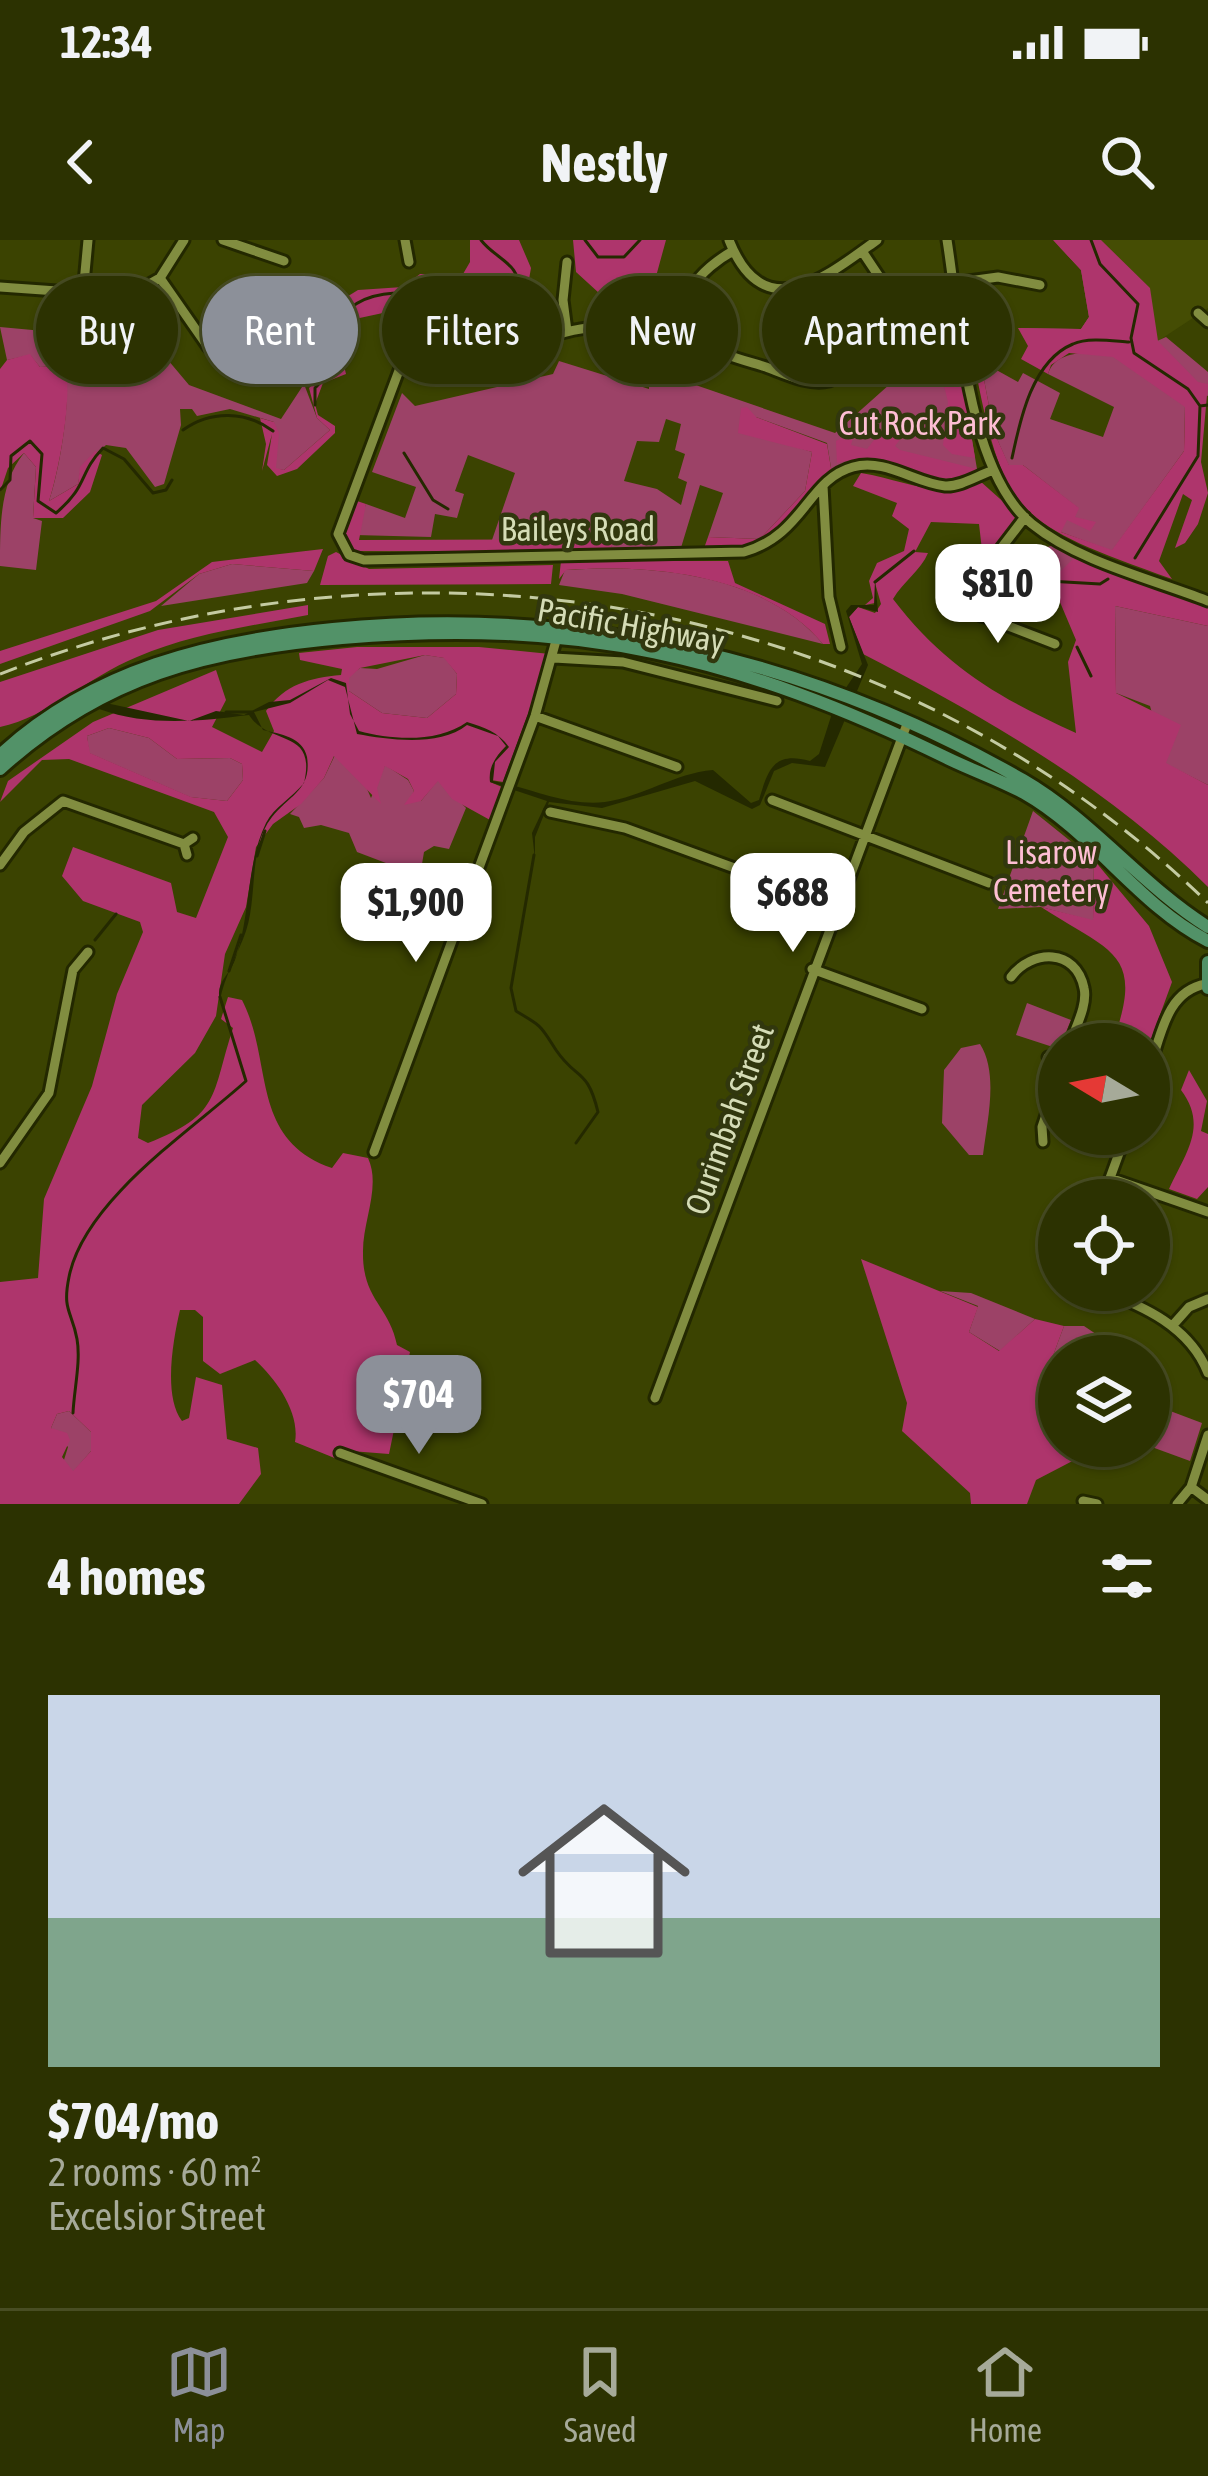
<!DOCTYPE html>
<meta charset="utf-8">
<style>
:root{--surface:#2c3201;--page:#343a0b;--text:#f1f3f6;--muted:#a6aa99;--line:#484d23;--accent:#8c9099}
body{margin:0;font-family:"Asap Condensed",sans-serif;background:var(--page);color:var(--text);height:100vh;display:flex;flex-direction:column;font-size:45px;white-space:nowrap}
*{box-sizing:border-box;margin:0}
p{font-size:39px;color:var(--muted)}
.icon{flex:none;width:66px;height:66px;fill:none;stroke:currentColor;stroke-width:2;stroke-linecap:round;stroke-linejoin:round}
.map{position:relative;height:1264px;overflow:hidden}
.drawer{display:flex;flex-direction:column;background:var(--surface);flex:1}
.drawer>*{flex:none}
.hud{position:absolute;left:36px;top:36px;width:1137px;height:108px;display:flex;gap:24px}
.needle{width:78px;rotate:280deg}
.tools{position:absolute;left:1038px;top:783px;display:grid;gap:24px}
.tools a{display:grid;place-items:center;width:132px;height:132px;border-radius:50%;background:var(--surface);box-shadow:0 3px 9px #0004,0 0 0 3px var(--line);font-size:60px}
.price{position:absolute;translate:-50% -102px;padding:0 27px;border-radius:24px;background:#fff;color:#222;font-size:39px;line-height:78px;filter:drop-shadow(0 3px 6px #0008)}
.price::after{content:'';position:absolute;left:50%;top:72px;width:36px;height:27px;margin-left:-18px;background:inherit;clip-path:polygon(0 0,100% 0,50% 100%)}
.price.on{background:var(--accent);color:#fff}
ul{padding:0;list-style:none}
li{display:grid;align-content:center;gap:24px;height:636px;padding:0 48px}
li span{display:grid;place-items:center;height:372px;border-radius:0px;color:#555}
li>.icon{margin-inline-start:auto}
span .icon{width:216px;height:216px;fill:#fffc;stroke-width:1}
li b{font-size:51px}
h2{display:flex;justify-content:space-between;align-items:center;height:144px;padding:0 48px;font-size:51px}
.pill{padding:0 42px;border-radius:54px;background:var(--surface);box-shadow:0 3px 9px #0004,0 0 0 3px var(--line);font-size:42px;line-height:108px}
.pill.on{background:var(--accent);color:#fff}
.status{display:flex;justify-content:space-between;align-items:center;height:84px;padding:0 60px;background:var(--surface);direction:ltr}
.status svg{height:33px;fill:currentColor}
header{display:flex;justify-content:space-between;align-items:center;height:156px;padding:0 48px;background:var(--surface);font-size:54px;font-weight:700}
.menu{display:flex;justify-content:space-around;align-items:center;height:168px;border-top:3px solid var(--line);background:var(--surface);font-size:33px;color:var(--muted)}
.menu a{display:grid;justify-items:center;gap:6px}
.menu .on{color:var(--accent)}
.map>svg:first-child{display:block}
.built{fill:#454d04}
.green{fill:#9c4267;fill-rule:evenodd}
.forest{fill:#ae356c;fill-rule:evenodd}
.water{fill:#242900}
.lines{fill:none;stroke-linecap:round;stroke-linejoin:round}
.stream{stroke:#242900;stroke-width:3}
.minor-casing{stroke:#232800;stroke-width:15}
.major-casing{stroke:#232800;stroke-width:18}
.minor{stroke:#818d40;stroke-width:9}
.major{stroke:#529268;stroke-width:12}
.rail{stroke:#c4cba2;stroke-width:3;stroke-dasharray:18 9;stroke-linecap:butt}
.labels{text-anchor:middle;dominant-baseline:central;stroke-width:9;stroke-linejoin:round;paint-order:stroke}
.park-label{font-size:33px;fill:#febed4;stroke:#31370e}
.street-label{font-size:33px;fill:#d5dcb6;stroke:#31370e}
</style>
<div class="status"><b>12:34</b><svg viewBox="0 0 49 12"><path d="M0 12V9h3v3zM5 12V6h3v6zM10 12V3h3v9zM15 12V0h3v12zM26 1h20v11H26zM47 4h2v5h-2z"/></svg></div>
<header><svg class="icon" aria-label="back" viewBox="0 0 24 24"><path d="M15 5l-7 7 7 7"/></svg>Nestly<svg class="icon" aria-label="search" viewBox="0 0 24 24"><circle cx="10" cy="10" r="6"/><path d="M15 15l6 6"/></svg></header>
<div class="map">
<svg width="1208" height="1264" viewBox="0 0 1208 1264">
<rect width="100%" height="100%" fill="#3b4301"/>
<!-- built -->
<path class="built" d="M1066 0H1208V68L1158 101Z"/>
<!-- green -->
<path class="green" d="M1053 0 1157 101 1166 97 1208 132V156L1140 134 1185 166 1184 211 1112 311 1061 292 1062 283 1078 268 1023 225 1009 226 994 192 978 108 994 117 991 127 1018 142 1023 133 1060 153 1050 179 1103 197 1114 167 1048 134C1054 116 1070 115 1084 112L1018 88 1081 89 1089 77 1081 30Z
M904 83 940 101 954 93 977 229C932 261 881 201 832 234L827 203 756 177 759 195 812 212 805 251 760 299 708 297 723 253 700 245 680 311 609 312 614 300H492L515 233 468 215 455 251 464 254 457 278 435 274 431 297 355 295 366 264 405 278 416 247 372 232 402 153 415 166 553 134 559 121 649 149V129L835 193 917 120ZM666 179 681 184 675 210 685 214 678 238 687 242 681 265 657 249 624 241 637 201 659 202Z
M0 87 152 101 189 145 281 179 304 144 317 178 330 190 284 230 276 229 274 182 230 169 197 176 192 169H180L181 185 164 244 155 247 126 208 106 205 81 227 78 244 49 261C59 233 73 154 64 126L40 127 30 115 7 120Z
M24 213 36 227 33 278 42 281 36 330 0 326C0 284 0 243 24 213Z
M1058 304 1078 314 1054 348 1058 368 1000 316 1009 306 1026 313Z
M232 324 314 331 307 343 161 366 199 334Z
M565 330C650 324 764 333 823 404L622 354 559 345Z
M1115 366 1208 386V545L1166 524 1150 466 1116 453Z
M425 415 445 418 457 434 456 454 427 478 382 473 349 451 348 437 360 428 377 429Z
M109 488 149 498 177 519 230 518 242 524 243 540 227 561 190 557 89 513 87 496Z
M335 515 364 542 371 558 385 525 408 540 414 551 410 560 421 561 438 540 466 568 449 609 434 606 424 612 420 636 357 612 349 593 321 585 304 588 299 577 290 574 324 538Z
M1033 571 1094 620 1093 681 1041 667 998 669Z
M1027 763 1071 780 1059 809 1016 795Z
M980 804C999 834 987 881 983 915H969L942 883 944 830 961 808Z
M940 1051 971 1053 1035 1079 1000 1111 969 1092 978 1066Z
M1064 1086H1084L1099 1096 1101 1116H1059V1166L1038 1156Z
M1149 1163 1202 1183 1190 1221 1149 1206Z
M69 1171 91 1192V1211L73 1232 63 1223 68 1207 51 1188 57 1174Z"/>
<!-- forest -->
<path class="forest" d="M470 0H519L531 28 525 62 507 76 478 84 475 76 424 85 432 66 426 60 419 81 413 82 406 68 355 79 338 100 346 134 323 143 315 164 318 175 335 186V193L297 229 277 236 267 225 272 194 262 231 266 204 260 178 274 182 279 193 276 228 284 230 330 190 317 178 309 148 333 125 325 96 332 66 358 50 403 47 420 34H463L470 22Z
M573 0H666L649 62 599 53 576 32Z
M1053 0H1101L1150 48 1158 101 1198 142 1208 144 1201 222 1208 253 1198 284 1185 303 1175 308 1192 260 1183 254 1159 321 1172 339C1010 281 1003 276 971 106L978 108 994 192 1009 225H1023L1079 268 1075 277 1096 282 1090 291 1067 280 1061 292 1112 310 1184 211 1185 167 1113 117 1069 113 1051 125 1048 134 1021 119 1028 106 1018 88 1081 89 1089 77 1081 30Z
M30 114 40 127 65 126C73 156 59 231 49 261L78 244 80 227 95 211 102 215 90 252 63 278H33L36 227 24 213 8 228 0 252V129L7 120Z
M958 118 975 218 952 214 943 205 948 162 938 121Z
M747 167 756 177 827 204 832 234C787 288 775 307 703 311L708 297 760 299 805 251 812 212 738 193 741 168Z
M903 183 905 193 895 206 900 210 977 229C935 259 884 208 837 223L836 201 855 191 851 205 867 209 885 186Z
M861 233C904 240 937 260 980 241L1018 275 992 310H982L979 284 931 282 915 312 928 313C921 330 903 342 893 359 945 427 999 458 1076 493L1068 422 1076 400 1054 348 1046 346 1051 324 1061 331 1078 314 1208 367V386L1115 366 1116 453 1181 485 1166 523 1208 545V647C1108 547 988 479 863 414L849 377 858 367 875 373 881 364 875 343V363L865 365 873 358 869 341 877 323 904 311 909 289 892 276 897 263 853 246Z
M354 260 366 264 359 300 615 299 609 312 354 311 344 295Z
M323 309 314 331 232 324 199 334 150 371 0 424V411L156 361 212 322Z
M336 312 369 329 553 325 551 344 320 345 328 316Z
M561 321H728L735 343 825 384 830 404H823C765 334 651 324 566 330L559 339Z
M308 365V375C251 386 190 394 137 417 88 437 48 477 0 487V442L158 390Z
M357 407H479L550 414 503 542 491 540 490 530V542L502 547 490 580 452 559 438 541 421 561 404 565 414 551 408 539 385 526 377 548 381 564 334 516 324 538 301 564 273 584 256 607 246 667 225 714 216 776 195 813 142 865 138 898 148 903C221 875 211 856 233 788L221 779 228 757 242 760C274 822 249 899 332 928L343 913 368 918C381 946 363 980 363 1011 362 1060 389 1065 397 1105L410 1112 389 1214 338 1210 337 1219 295 1202C300 1173 277 1140 255 1120L220 1134 203 1121V1077L195 1070H180C173 1100 163 1156 182 1181L189 1178 196 1137 222 1145 227 1199 258 1208 261 1234 239 1264H0V1042L38 1038 44 959 92 846 117 754 143 692 140 682 83 661 62 636 73 607 171 643 177 672 196 678 228 597 214 572 69 519 42 520 0 562 8 541 93 482 216 430 226 460 212 487 262 512 274 491 266 471C285 444 310 438 341 435L342 429 300 420 299 413ZM425 415 444 418 457 434 456 454 427 478 382 473 349 451V438L360 428ZM109 488 149 498 177 519 230 518 242 524 243 540 227 561 191 557 90 513 87 496ZM69 1171 91 1192V1211L73 1231 62 1217 70 1200 67 1193 51 1188 57 1174Z
M1094 620 1149 686 1172 742 1149 805 1112 804C1146 712 1112 713 1041 667L1093 680Z
M1189 830 1207 861 1201 891 1208 894V947L1197 959 1169 949C1186 912 1208 886 1181 850Z
M861 1019 978 1067 969 1092 999 1111 1035 1079 1064 1086 1038 1156 1059 1166V1206H1114L1110 1217 1084 1215 1036 1240 1027 1264H971L970 1253 902 1191 907 1163Z"/>
<!-- water -->
<path class="water" d="M875 340 878 372 858 367 849 377 868 425 825 527 792 523 774 531 760 565 752 569 695 541 602 568 549 562 535 597V619L532 593 547 561 490 542C488 527 496 516 506 506L498 496 467 485C439 507 390 500 357 494L345 447 328 440 290 463 254 472 263 490C280 494 303 497 307 517 312 550 289 555 272 577 248 607 258 655 246 691 238 714 224 737 220 760 215 743 229 736 235 720 251 676 246 623 266 583 274 567 292 558 304 543 317 488 270 507 249 475 200 481 149 487 99 469L106 463 189 481 216 471 244 475 269 462 290 460 331 438 346 443 350 474 359 491C392 500 438 503 467 482 484 487 498 492 509 507L495 522 493 541C529 547 568 567 605 562 642 557 675 533 713 530L751 563 759 560C768 529 774 511 810 521L819 514 835 464 862 424 846 371 851 365H874Z"/>
<g class="lines">
<!-- stream -->
<path class="stream" d="M585 0 598 17H624L640 0
M942 0 944 9
M1091 0 1100 24 1138 64 1131 98 1134 113 1188 149 1200 166
M315 165V148L342 120 331 98C353 28 440 59 495 64L517 51C523 24 495 19 481 0
M183 190C211 170 246 171 273 191
M404 213 433 260 448 269
M1012 218C1020 180 1032 121 1073 104 1088 97 1113 101 1129 102
M0 250 10 240 11 216 30 201 42 214 38 261 56 273C89 245 78 234 103 208L124 219 153 253 166 250 172 240
M1135 318 1198 216 1200 166 1208 165
M875 342 914 311
M1034 351 1048 341 1100 344 1108 339
M1077 407 1091 436
M226 472H252
M534 615 511 748 516 771C543 787 540 785 556 810 577 841 587 827 598 872L576 903
M257 616 265 591
M95 700 116 674
M229 731 241 695
M73 1173C74 1150 81 1121 77 1099 72 1071 62 1071 69 1037 84 960 192 890 246 841L220 757"/>
<defs>
<path id="minor" d="M223 0 284 21
M405 0 409 22
M729 0C764 89 827 36 877 0
M947 0C960 81 967 231 1032 284 1079 322 1152 339 1208 361
M733 11C704 27 663 65 698 98 715 114 744 120 766 127 785 134 809 146 829 141 855 133 881 101 902 83L898 65 862 11
M567 22 563 60 567 91
M160 38 208 107 257 127 266 119 270 100
M954 43 998 37 1040 45
M0 47 128 56 160 38 184 0
M83 54 88 0
M1198 73 1208 82
M407 109 338 294 349 315 364 320 744 312C804 295 808 239 853 227 885 218 915 243 945 246 960 247 977 236 991 231
M402 121C459 128 512 105 566 92 605 82 646 87 686 79
M823 246 829 357 841 407
M956 366 1055 404
M981 376 989 324 1025 277
M554 418 623 422 777 461
M535 476 677 527
M772 560 989 643
M550 572 625 588 836 665
M187 615 184 604 193 598
M0 625 24 592 63 561 184 604
M812 729 922 769
M1011 737C1032 709 1076 708 1084 748 1088 765 1075 788 1070 804
M1048 817 1059 820
M1149 830C1161 796 1166 751 1206 744
M1043 902 1042 887 1059 836
M374 912 535 476 557 397
M0 923 49 853 73 730 88 712
M1110 938 1208 972
M1102 960 1126 894
M1099 1050C1144 1066 1190 1087 1208 1133
M1173 1085 1189 1067 1208 1059
M655 1158 907 484
M340 1213 482 1264
M1191 1247 1208 1260
M1083 1261 1097 1264
M1177 1264 1191 1247 1208 1195"/>
<path id="major" d="M0 515C93 429 211 401 333 389 577 365 810 418 1023 540 1092 580 1141 645 1208 687
M0 529C103 436 207 410 342 398 576 378 739 416 949 519 974 531 1000 540 1024 553 1093 592 1138 665 1208 701
M1208 722V748"/>
</defs>
<!-- minor casing -->
<use href="#minor" class="minor-casing"/>
<!-- major casing -->
<use href="#major" class="major-casing"/>
<!-- minor -->
<use href="#minor" class="minor"/>
<!-- major -->
<use href="#major" class="major"/>
<!-- rail -->
<path class="rail" d="M0 434C411 273 888 353 1208 663"/>
</g>
<g class="labels">
<!-- park labels -->
<g class="park-label">
<text x="920" y="183">Cut Rock Park</text>
<text x="1051" y="612">Lisarow<tspan x="1051" dy="38">Cemetery</tspan></text>
</g>
<!-- street labels -->
<g class="street-label">
<text x="578" y="289">Baileys Road</text>
<text transform="translate(631 385) rotate(10)">Pacific Highway</text>
<text transform="translate(729 879) rotate(-70)">Ourimbah Street</text>
</g>
</g>
</svg>
<div class="tools">
<a><svg class="needle" viewBox="-14 -14 28 28"><path d="M0-13l5 13h-10z" fill="#e53935"/><path d="M0 13l5-13h-10z" fill="#a6aa99"/></svg></a>
<a><svg class="icon" aria-label="locate" viewBox="0 0 24 24"><circle cx="12" cy="12" r="6"/><path d="M12 2v4M12 18v4M2 12h4M18 12h4"/></svg></a>
<a><svg class="icon" aria-label="layers" viewBox="0 0 24 24"><path d="M12 4l9 5-9 5-9-5zM3 14l9 5 9-5"/></svg></a>
</div>
<b class="price" style="left:998px;top:406px">$810</b>
<b class="price" style="left:793px;top:715px">$688</b>
<b class="price" style="left:416px;top:725px">$1,900</b>
<b class="price on" style="left:419px;top:1217px">$704</b>
<div class="hud">
<a class="pill">Buy</a>
<a class="pill on">Rent</a>
<a class="pill">Filters</a>
<a class="pill">New</a>
<a class="pill">Apartment</a>
</div>
</div>
<section class="drawer">
<h2>4 homes<svg class="icon" aria-label="filters" viewBox="0 0 24 24"><path d="M4 7h16M4 17h16"/><circle cx="9" cy="7" r="2"/><circle cx="15" cy="17" r="2"/></svg></h2>
<ul>
<li><span style="background:linear-gradient(#c9d6e8 60%,#7fa58c 0)"><svg class="icon" aria-label="home" viewBox="0 0 24 24"><path d="M3 11l9-7 9 7M6 9v11h12V9"/></svg></span><div><b>$704/mo</b><p>2 rooms · 60 m²</p><p>Excelsior Street</p></div></li>
</ul>
</section>
<nav class="menu">
<a class="on"><svg class="icon" aria-label="map" viewBox="0 0 24 24"><path d="M3 6l6-2 6 2 6-2v14l-6 2-6-2-6 2zM9 4v14M15 6v14"/></svg>Map</a>
<a><svg class="icon" aria-label="saved" viewBox="0 0 24 24"><path d="M7 4h10v16l-5-4-5 4z"/></svg>Saved</a>
<a><svg class="icon" aria-label="home" viewBox="0 0 24 24"><path d="M3 11l9-7 9 7M6 9v11h12V9"/></svg>Home</a>
</nav>
